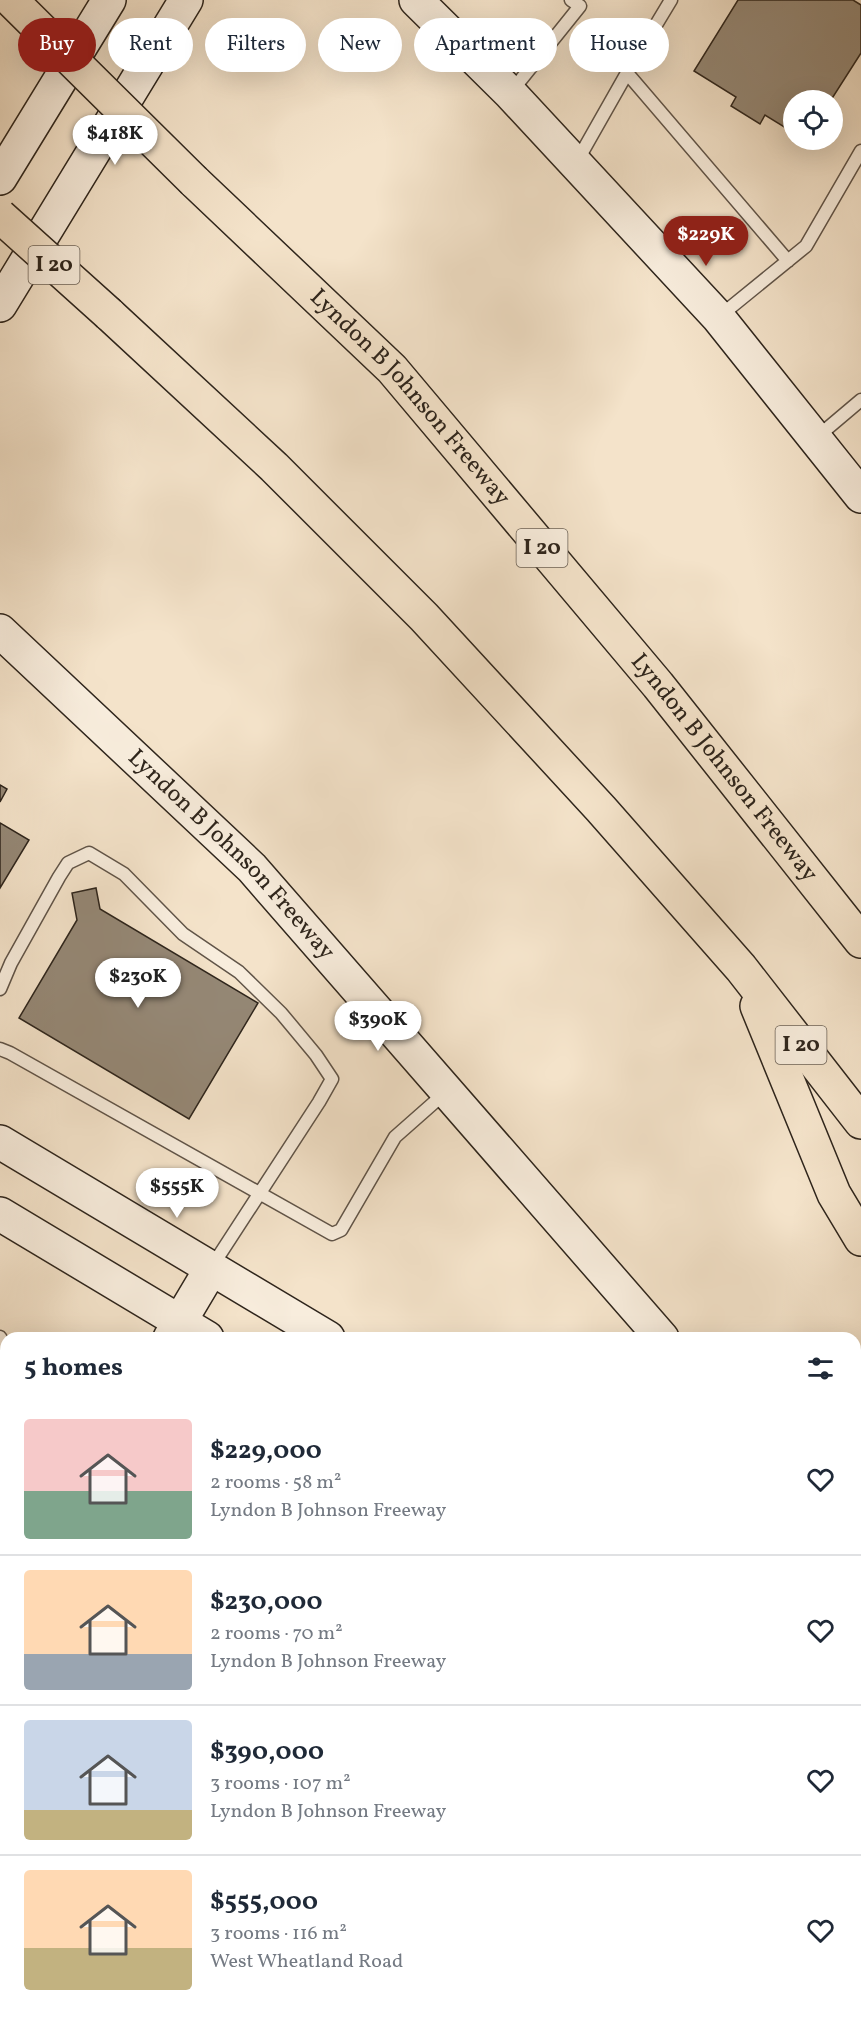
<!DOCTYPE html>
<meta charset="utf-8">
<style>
:root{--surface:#fff;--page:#f2f2f3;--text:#1f2937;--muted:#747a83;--line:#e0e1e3;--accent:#8f2418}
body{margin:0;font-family:Vollkorn,serif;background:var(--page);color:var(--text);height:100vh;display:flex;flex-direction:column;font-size:22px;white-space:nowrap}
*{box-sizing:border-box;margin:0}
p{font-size:20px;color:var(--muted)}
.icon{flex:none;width:33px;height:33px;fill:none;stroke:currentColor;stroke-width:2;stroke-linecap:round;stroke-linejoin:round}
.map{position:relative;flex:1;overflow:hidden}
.details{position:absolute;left:0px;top:1332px;width:861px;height:686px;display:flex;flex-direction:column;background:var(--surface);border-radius:18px 18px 0 0;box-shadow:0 6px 24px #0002}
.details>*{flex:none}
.hud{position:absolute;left:18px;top:18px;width:825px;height:54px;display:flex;gap:12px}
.controls{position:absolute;left:783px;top:90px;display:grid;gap:12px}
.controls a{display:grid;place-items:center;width:60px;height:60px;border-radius:50%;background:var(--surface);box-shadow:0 6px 24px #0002;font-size:30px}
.price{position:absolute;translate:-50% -51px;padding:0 14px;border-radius:21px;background:#fff;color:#222;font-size:20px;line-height:39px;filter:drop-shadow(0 2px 3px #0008)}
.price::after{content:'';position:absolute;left:50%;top:36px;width:18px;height:14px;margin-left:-9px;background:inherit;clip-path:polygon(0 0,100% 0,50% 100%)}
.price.selected{background:var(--accent);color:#fff}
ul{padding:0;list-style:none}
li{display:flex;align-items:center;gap:18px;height:150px;padding:0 24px}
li+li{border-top:2px solid var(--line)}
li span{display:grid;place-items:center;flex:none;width:168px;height:120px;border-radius:6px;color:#555}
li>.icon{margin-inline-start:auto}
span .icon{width:72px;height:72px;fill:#fffc;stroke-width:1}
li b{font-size:26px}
h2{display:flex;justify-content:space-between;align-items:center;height:72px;padding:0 24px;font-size:26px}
.pill{padding:0 21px;border-radius:27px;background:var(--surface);box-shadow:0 6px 24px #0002;font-size:21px;line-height:54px}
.pill.selected{background:var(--accent);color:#fff}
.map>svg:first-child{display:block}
.building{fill:#958876;stroke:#2e251c;stroke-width:1.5}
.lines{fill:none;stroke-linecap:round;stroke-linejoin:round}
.lane-casing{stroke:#605448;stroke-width:15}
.secondary-casing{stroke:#2e251c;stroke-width:36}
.highway-casing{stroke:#2e251c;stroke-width:36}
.path{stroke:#2e251c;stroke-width:4;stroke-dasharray:4.5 3;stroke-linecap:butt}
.lane{stroke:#f8eddd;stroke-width:12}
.secondary{stroke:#f8eddd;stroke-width:33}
.highway{stroke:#f4e3ca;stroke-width:33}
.highway-bridge-casing{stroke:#2e251c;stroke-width:36;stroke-linecap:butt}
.highway-bridge{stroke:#f4e3ca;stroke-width:33}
.labels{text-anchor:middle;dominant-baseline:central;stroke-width:4.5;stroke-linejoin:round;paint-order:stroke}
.shield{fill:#f8eddd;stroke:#6b6156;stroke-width:1.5}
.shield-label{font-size:22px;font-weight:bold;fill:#2e251c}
.street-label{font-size:24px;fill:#2e251c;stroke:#f8eddd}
</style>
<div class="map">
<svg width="861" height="2017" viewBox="0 0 861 2017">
<rect width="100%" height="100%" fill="#f4e3ca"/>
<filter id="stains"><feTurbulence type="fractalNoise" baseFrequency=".00333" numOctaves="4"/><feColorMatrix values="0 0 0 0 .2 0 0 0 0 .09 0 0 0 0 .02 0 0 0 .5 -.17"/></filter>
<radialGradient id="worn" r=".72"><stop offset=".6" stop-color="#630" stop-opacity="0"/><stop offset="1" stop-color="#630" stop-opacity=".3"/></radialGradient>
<!-- building -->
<path class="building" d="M738 0H853L861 5V53L831 100H794V133L765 115 760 124 731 106 736 97 694 71Z
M0 785 7 789 0 802Z
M0 823 29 840 0 888Z
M96 888 100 909 258 1003 189 1119 19 1018 77 920 72 893Z
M92 2012H167L172 2017H87Z"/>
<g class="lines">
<defs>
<path id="lane" d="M627 73 788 261
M511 92 580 6 571 0
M576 163 627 73 671 0
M720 316 806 246 861 151
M816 438 861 400
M0 989 11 963 59 877 68 863 89 853 124 874 183 934 239 972 281 1013 316 1055 332 1079 319 1102 211 1268
M0 1049 10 1053 332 1234 341 1230 395 1137 446 1092
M0 1337 6 1347
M0 1392 6 1381
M0 1602 6 1605
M855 1862 861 1865
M0 1906 6 1907
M228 2012 233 2017
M693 2012 702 2017
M738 2017 741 2012
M853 2017 861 2010"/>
<g id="secondary">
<path d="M416 0 510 93 718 317 861 496"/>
<path d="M0 178 109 0"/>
<path d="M0 305 186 0"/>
<path id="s1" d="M0 631 252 868 662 1338"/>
<path d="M0 1142 328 1338"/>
<path d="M0 1214 207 1338"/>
<path d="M170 1338 211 1269"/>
<path d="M855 1564 861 1571"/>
<path d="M855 1648 861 1652"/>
<path d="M855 1715 861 1719"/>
<path d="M0 1983 6 1952"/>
</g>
<g id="highway">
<path id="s2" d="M194 181 392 369 658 685 861 941"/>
<path d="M109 314 274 467 424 617 601 809 741 968 861 1122"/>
<path d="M757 1006 834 1194 861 1239"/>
</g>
</defs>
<!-- lane casing -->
<use href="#lane" class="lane-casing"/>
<!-- secondary casing -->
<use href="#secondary" class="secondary-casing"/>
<!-- highway casing -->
<use href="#highway" class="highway-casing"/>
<!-- path -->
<path class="path" d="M855 1605 861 1608"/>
<!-- lane -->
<use href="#lane" class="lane"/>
<!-- secondary -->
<use href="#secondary" class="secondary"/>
<!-- highway -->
<use href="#highway" class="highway"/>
<defs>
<path id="highway-bridge" d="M11 0 194 181
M0 216 109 314"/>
</defs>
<!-- highway-bridge casing -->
<use href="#highway-bridge" class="highway-bridge-casing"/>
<!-- highway-bridge -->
<use href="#highway-bridge" class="highway-bridge"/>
</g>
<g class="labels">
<!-- shield labels -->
<g class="shield">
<rect x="28.5" y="246" width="51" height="38" rx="4.5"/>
<rect x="516.5" y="529" width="51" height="38" rx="4.5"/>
<rect x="775.5" y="1026" width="51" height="38" rx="4.5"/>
</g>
<g class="shield-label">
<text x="54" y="265">I 20</text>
<text x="542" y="548">I 20</text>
<text x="801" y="1045">I 20</text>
</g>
<!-- street labels -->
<g class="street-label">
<text stroke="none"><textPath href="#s2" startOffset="306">Lyndon B Johnson Freeway</textPath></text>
<text stroke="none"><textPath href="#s2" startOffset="792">Lyndon B Johnson Freeway</textPath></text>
<text stroke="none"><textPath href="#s1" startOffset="322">Lyndon B Johnson Freeway</textPath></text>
</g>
</g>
<rect width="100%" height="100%" filter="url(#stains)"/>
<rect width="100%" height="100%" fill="url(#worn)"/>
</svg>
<div class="controls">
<a><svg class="icon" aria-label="locate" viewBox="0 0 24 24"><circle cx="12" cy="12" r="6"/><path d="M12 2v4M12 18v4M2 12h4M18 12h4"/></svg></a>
</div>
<b class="price" style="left:115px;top:166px">$418K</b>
<b class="price selected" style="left:706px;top:267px">$229K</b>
<b class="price" style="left:138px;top:1009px">$230K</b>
<b class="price" style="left:378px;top:1052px">$390K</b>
<b class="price" style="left:177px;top:1219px">$555K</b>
<div class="hud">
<a class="pill selected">Buy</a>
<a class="pill">Rent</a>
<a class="pill">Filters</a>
<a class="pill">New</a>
<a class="pill">Apartment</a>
<a class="pill">House</a>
</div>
<section class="details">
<h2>5 homes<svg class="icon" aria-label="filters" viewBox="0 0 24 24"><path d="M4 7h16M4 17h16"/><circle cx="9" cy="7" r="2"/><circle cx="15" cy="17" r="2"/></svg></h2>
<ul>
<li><span style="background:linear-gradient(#f6c9c9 60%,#7fa58c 0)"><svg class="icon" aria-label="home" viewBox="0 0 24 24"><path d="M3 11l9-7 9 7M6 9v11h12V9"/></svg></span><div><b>$229,000</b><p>2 rooms · 58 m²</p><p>Lyndon B Johnson Freeway</p></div><svg class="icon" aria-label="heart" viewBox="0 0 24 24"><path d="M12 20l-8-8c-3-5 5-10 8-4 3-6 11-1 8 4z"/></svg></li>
<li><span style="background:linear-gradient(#ffd9b3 70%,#9aa5b1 0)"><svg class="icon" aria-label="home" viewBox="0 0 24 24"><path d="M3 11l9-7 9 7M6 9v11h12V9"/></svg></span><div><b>$230,000</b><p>2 rooms · 70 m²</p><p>Lyndon B Johnson Freeway</p></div><svg class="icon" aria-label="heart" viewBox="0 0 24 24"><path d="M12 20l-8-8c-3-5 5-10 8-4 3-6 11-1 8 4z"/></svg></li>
<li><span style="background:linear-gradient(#c9d6e8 75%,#c2b280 0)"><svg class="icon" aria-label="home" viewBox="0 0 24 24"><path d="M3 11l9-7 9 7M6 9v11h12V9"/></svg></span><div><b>$390,000</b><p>3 rooms · 107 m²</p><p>Lyndon B Johnson Freeway</p></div><svg class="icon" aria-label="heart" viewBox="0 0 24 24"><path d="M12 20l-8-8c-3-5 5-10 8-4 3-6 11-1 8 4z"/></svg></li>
<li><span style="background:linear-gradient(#ffd9b3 65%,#c2b280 0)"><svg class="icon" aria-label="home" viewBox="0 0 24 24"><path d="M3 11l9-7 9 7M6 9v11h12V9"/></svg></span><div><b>$555,000</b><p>3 rooms · 116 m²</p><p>West Wheatland Road</p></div><svg class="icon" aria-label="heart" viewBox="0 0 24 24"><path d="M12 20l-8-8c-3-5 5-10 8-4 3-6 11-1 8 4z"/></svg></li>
</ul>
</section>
</div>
